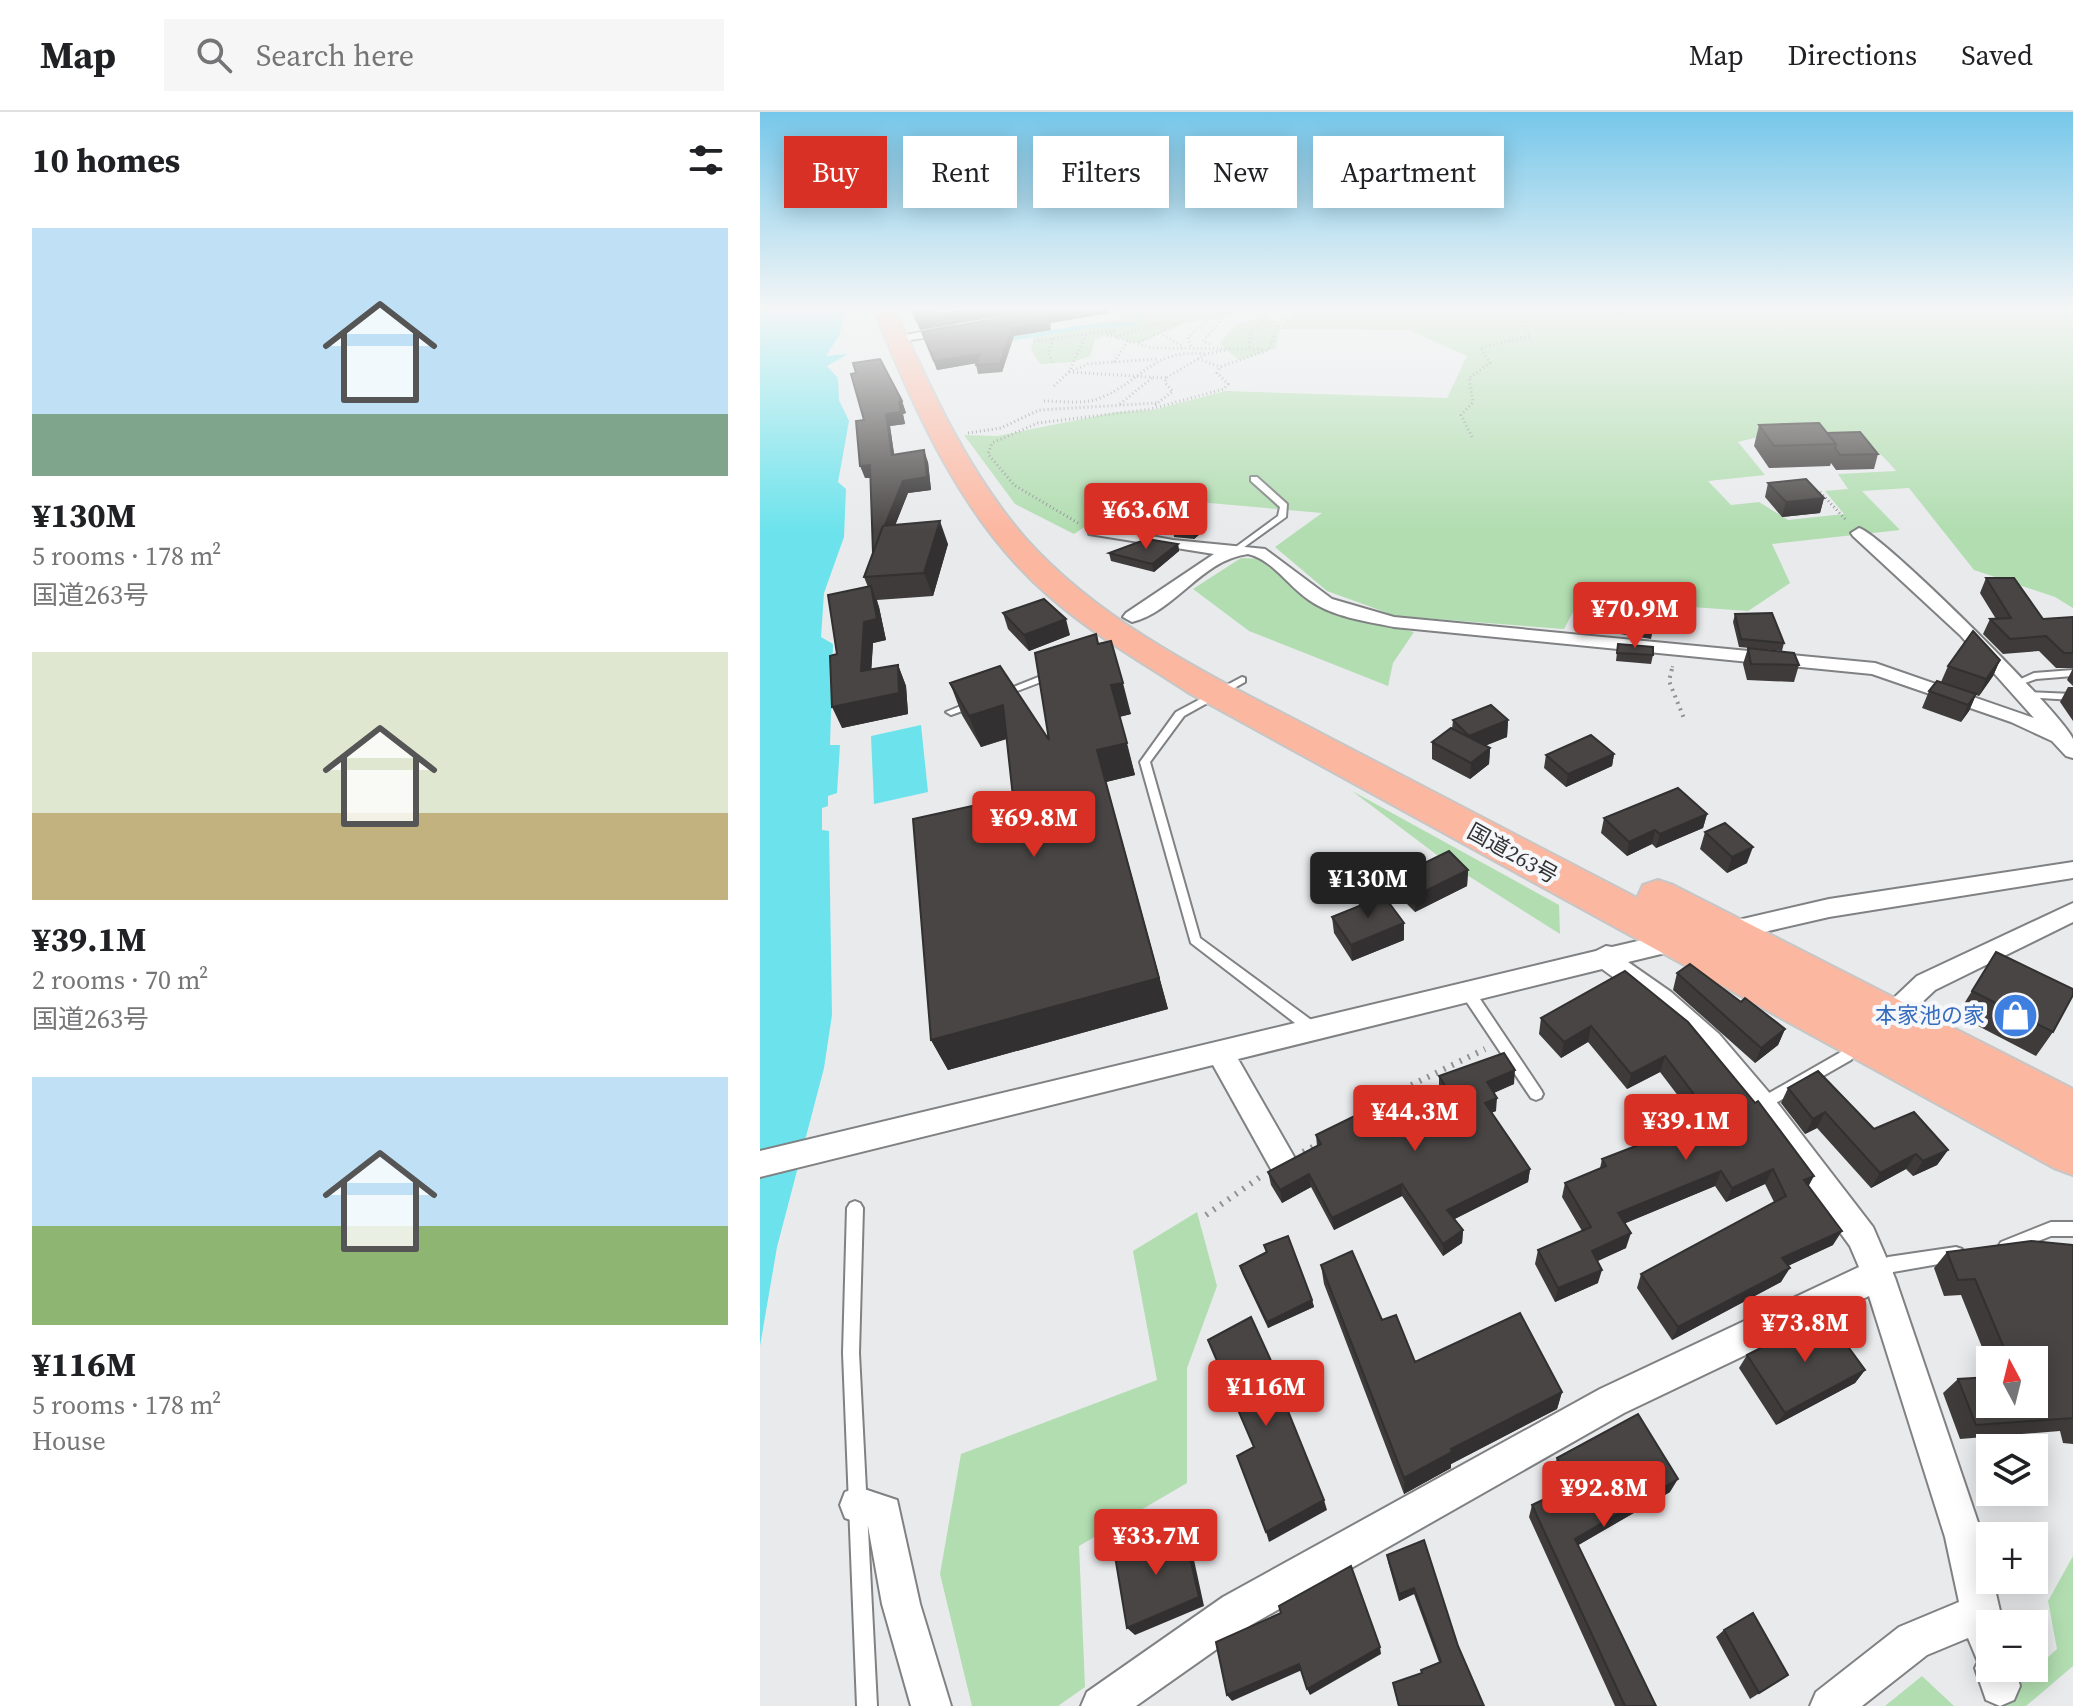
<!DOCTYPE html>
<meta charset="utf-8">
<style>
:root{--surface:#fff;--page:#f6f6f6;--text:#202124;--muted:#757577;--line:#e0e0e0;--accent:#d93025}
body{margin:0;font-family:"Source Serif 4","Noto Sans JP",serif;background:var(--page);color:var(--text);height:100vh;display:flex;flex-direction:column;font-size:30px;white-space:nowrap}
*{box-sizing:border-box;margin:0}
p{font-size:26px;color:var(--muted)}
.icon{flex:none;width:44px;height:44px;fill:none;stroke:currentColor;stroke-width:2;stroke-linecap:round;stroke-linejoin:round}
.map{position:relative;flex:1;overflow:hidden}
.panel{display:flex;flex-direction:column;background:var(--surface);width:760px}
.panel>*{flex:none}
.top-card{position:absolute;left:24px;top:24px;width:760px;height:72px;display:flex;gap:16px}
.needle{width:52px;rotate:353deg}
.fabs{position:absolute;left:1216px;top:1234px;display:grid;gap:16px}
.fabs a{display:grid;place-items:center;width:72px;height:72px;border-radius:0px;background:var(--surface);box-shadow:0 4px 20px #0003;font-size:40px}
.price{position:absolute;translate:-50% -68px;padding:0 18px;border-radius:8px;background:var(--accent);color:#fff;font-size:26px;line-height:52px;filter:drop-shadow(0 2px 4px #0008)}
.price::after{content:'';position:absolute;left:50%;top:48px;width:24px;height:18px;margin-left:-12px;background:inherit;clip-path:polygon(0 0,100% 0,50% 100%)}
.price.selected{background:#222;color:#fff}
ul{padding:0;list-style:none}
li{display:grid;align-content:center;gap:16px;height:424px;padding:0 32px}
li span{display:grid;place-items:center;height:248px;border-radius:0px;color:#555}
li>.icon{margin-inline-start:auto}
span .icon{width:144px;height:144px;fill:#fffc;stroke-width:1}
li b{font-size:34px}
h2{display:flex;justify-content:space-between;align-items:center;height:96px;padding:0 32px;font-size:34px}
.tag{padding:0 28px;border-radius:0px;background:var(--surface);box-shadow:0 4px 20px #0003;font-size:28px;line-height:72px}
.tag.selected{background:var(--accent);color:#fff}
header{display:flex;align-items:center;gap:48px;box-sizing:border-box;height:112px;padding:0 40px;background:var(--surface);border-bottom:2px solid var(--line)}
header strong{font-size:38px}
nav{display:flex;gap:44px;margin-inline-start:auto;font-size:28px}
.search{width:560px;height:72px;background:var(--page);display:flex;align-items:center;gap:20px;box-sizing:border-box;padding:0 28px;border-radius:0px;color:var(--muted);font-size:30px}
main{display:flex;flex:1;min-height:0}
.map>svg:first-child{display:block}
.green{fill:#b1ddb0;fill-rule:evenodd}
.water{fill:#6ce3ec}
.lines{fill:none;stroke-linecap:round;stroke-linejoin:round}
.stream{stroke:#6ce3ec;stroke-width:4}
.lane-casing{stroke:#808183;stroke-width:4}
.street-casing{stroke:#808183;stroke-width:4}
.highway-casing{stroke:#c6c6c6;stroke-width:4}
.path-far2{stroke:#919294;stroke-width:3;stroke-dasharray:1 3;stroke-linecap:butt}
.path-far1{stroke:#919294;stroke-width:4;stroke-dasharray:2 5;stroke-linecap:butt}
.path{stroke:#919294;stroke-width:6;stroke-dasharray:2 7;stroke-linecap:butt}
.lane{fill:#fff;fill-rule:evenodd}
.street{fill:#fff;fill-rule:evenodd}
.highway{fill:#fcb7a1;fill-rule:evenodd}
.wall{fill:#3e3b3a}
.shaded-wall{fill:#323030}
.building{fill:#484544;stroke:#323030;stroke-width:2}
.labels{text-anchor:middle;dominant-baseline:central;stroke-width:8;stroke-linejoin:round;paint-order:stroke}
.street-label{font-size:22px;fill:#333334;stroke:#f6f7fa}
.shop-label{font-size:22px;fill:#366cbe;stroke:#f6f7fa;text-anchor:end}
</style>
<header>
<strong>Map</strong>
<div class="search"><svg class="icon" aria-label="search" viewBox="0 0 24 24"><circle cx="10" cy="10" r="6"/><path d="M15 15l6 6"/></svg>Search here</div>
<nav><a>Map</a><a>Directions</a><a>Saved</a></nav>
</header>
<main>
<section class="panel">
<h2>10 homes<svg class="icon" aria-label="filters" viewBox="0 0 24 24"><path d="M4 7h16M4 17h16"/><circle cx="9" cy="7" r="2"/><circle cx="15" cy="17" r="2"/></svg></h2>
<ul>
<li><span style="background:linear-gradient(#bfe0f5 75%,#7fa58c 0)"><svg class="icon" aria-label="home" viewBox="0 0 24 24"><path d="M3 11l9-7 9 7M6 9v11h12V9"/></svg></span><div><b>¥130M</b><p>5 rooms · 178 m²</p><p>国道263号</p></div></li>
<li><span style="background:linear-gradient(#dfe7d0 65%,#c2b280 0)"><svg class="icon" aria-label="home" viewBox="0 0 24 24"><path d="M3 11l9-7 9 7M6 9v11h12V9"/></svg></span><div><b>¥39.1M</b><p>2 rooms · 70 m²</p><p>国道263号</p></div></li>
<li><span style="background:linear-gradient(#bfe0f5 60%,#8fb573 0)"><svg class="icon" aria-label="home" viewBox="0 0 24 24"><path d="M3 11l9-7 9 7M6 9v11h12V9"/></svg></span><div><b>¥116M</b><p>5 rooms · 178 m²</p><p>House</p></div></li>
</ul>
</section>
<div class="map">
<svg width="1313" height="1594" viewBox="0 0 1313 1594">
<rect width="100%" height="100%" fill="#e8eaec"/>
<!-- green -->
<path class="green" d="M352 196H495L464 205 427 209 379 231 347 223 335 227 330 244 313 250 280 252 271 237 275 225 363 206Z
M540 196H1313V496L1295 485 1214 458 1149 376 1102 379 1140 418 1012 432 1030 471 988 499 820 487 804 517 636 504 567 479 515 435 562 401 370 384 314 422 255 392 204 323 238 324 357 300 393 298 465 279 687 286 707 244 649 218 520 217 516 236 479 248 460 232C475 209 492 203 517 210L520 216ZM1019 320C1069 323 1103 316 1136 359L1078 362 1088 377 1065 379 1084 402 1028 408 999 390 971 393 948 369 1005 363 978 330Z
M481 446 503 447 564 498 654 520 633 551 628 574 489 519 433 477Z
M592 679 799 793 800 822 685 749Z
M437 1100 457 1174 427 1256V1371L319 1434 325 1575 298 1594H212L180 1462 201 1342 397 1268 373 1139Z
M1313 1444V1554L1266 1594H1233L1297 1537 1288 1489Z
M1162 1564 1194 1594H1125Z"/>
<!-- water -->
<path class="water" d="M0 196H87L79 224 66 244 88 242 67 254 78 266 79 288 89 309 78 370 86 377 84 425 64 481 61 525 73 532 70 633H80L77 681 68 684V694L62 696V718L69 719 72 903 64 956 17 1135 0 1234Z
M161 613 168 680 114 692 111 624Z"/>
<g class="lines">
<!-- stream -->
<path class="stream" d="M246 228 322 215 375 212 386 196"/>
<defs>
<path id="lane" d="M491 365H497L527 392 526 405 476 441H473V437L518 404 520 395 491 369Z
M1313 558V564L1276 567 1257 574 1252 571 1274 561Z
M291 560 294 561V565L244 584H238L236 582Z
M482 565 485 566V570L424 604 390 650 440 826 558 913 560 917 558 921 553 922 548 921 431 831 380 650 416 600Z
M1267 580 1313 582V588L1264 585V581Z
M213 589 218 592 216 594 191 603 186 600Z
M707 874 712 875 781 978 783 982 781 986 776 988 771 986 702 883 701 879 702 875Z
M1097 927 1102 928 1104 932 1091 948 1007 996 1002 998 997 996 995 992 997 988 1081 940 1092 928Z
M95 1089 100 1091 103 1096 99 1241 117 1594H97L83 1241 87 1096 90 1091Z
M1291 1110H1313V1124H1291L1246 1142 1241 1140 1238 1135 1241 1130Z
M1196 1135 1202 1137 1204 1142 1202 1147 1196 1149 1133 1160 1127 1168 1121 1171 1115 1168 1113 1163 1122 1148 1128 1145Z"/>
<path id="street" d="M193 214 197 215V221L136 230 130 226Z
M335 414 413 428 505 437 572 487 634 505 1115 551 1274 606 1200 523 1093 424 1091 421 1099 416C1123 423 1302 601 1313 627 1313 631 1313 641 1313 646L1306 644 1292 629 1251 610 1112 562 634 515C605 509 573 505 549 488 528 474 513 448 488 442 441 448 416 499 372 510L363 505 366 501 454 442 329 422V416Z
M1313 750V766L1069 805 961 830 952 827 949 821 952 815 961 812 1069 787Z
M1313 791V810L1175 878 1138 913 1129 917 1120 913 1116 906 1120 899 1157 864Z
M921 819 930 821 933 828 930 835 868 850 911 880 959 922 1012 984 1113 1115 1135 1166 1223 1425 1243 1512H1230V1556H1255L1260 1574 1254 1588 1240 1594 1226 1588 1215 1556 1218 1550 1208 1526 1167 1543 1102 1594H1050L1056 1580 1139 1515 1199 1490 1185 1425 1109 1184 864 1301 491 1513 376 1594H321L327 1580 463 1485 840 1277 1099 1155 1090 1134 992 1000 941 938 893 894 842 857 478 947 537 1050 532 1059 522 1063 512 1059 453 953 0 1065V1039L836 839 846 834 852 835Z
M98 1375 137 1388 160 1492 191 1594H151L122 1492 108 1414 85 1406 80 1393 85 1380Z"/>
<path id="highway" d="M113 196H134C170 276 207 359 265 426 345 516 462 569 566 624 670 678 774 732 877 786L883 773 898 768 913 773 1313 977V1063L1294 1056 429 581C382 550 332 522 289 484 202 409 156 300 113 196Z"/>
</defs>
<!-- lane casing -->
<use href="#lane" class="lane-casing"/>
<!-- street casing -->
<use href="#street" class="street-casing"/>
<!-- highway casing -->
<use href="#highway" class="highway-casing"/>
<!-- path-far2 -->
<path class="path-far2" d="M421 196 423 211
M832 196 875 205 946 196
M491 198 498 205 520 211
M499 204 516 196
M364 206 371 196
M429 207 444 196
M401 210 406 196
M347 223 392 236 503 237
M403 223 422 234
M356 225 401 211 418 213
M293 227 288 241 293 252
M274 229 356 218 347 223
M379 230 427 209 464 205 483 196
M450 232 443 229 463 206
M431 234 428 225 448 209
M489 235 491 217 510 208
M438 247 461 255
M354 250 368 229
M309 260 406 266
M309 260 328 252 397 247
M294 274 309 260 326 223
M284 289C302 289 323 293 340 286 383 269 392 236 446 242
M360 292 392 266
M395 293 413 279 405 271 406 266 446 242 466 238
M208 321 241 316 279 298 397 291
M712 325 701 303 713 290 709 266 730 251 720 236 770 224 761 201 769 196
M1060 380 1087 409
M318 411 254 373 228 342 232 331 278 311 391 297 464 277 468 272 457 261 460 255 508 238 520 211 536 196
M911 559 913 553"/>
<!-- path-far1 -->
<path class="path-far1" d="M912 557 909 569 925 609"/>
<!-- path -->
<path class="path" d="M619 989 725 937
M543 1040 562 1030
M446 1103 503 1063"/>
<!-- lane -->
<use href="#lane" class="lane"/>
<!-- street -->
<use href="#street" class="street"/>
<!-- highway -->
<use href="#highway" class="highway"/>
</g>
<!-- wall -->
<path class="wall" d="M349 201 290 211 291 218 254 224 242 260 218 262 216 253 217 251 177 258 162 220Z
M142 289 146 301 143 302 145 312 130 314 134 342 168 350 171 378 148 381 135 413 188 432 173 484 117 488 119 495 126 528 113 531 111 558 138 553 146 574 148 602 82 616 77 542 108 475 104 465 113 441 110 366H105L104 308Z
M999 313 1067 321 1118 342 1114 357 1076 358 1071 351 1070 354 1009 356 994 334Z
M1008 371 1064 386 1060 401 1022 405 1005 385Z
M413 417H446L434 427 414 425Z
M418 432 419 439 394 460 351 449 349 441Z
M1226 466 1283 507 1313 505V556H1296L1279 539 1243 542 1223 522 1230 507H1236L1220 481Z
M821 486 894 513 891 527 817 515Z
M243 501 310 523 269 539 248 517Z
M975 502 1024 531 1022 539 979 535 973 510Z
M338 532 371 602 359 605 375 663 346 670 408 897 188 958 171 928 253 685 247 627 221 635 202 603 190 571 289 628Z
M858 532 893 543 891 552 856 549Z
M988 536 1039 553 1034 570 987 568 983 552Z
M1240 548 1233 564 1219 584 1216 583 1209 599 1201 610 1162 596 1169 579 1181 570 1188 554Z
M1313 556V574L1307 568Z
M1308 575H1313V609L1300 590Z
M693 608H748L747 625 725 634 730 636 729 652 710 667 672 647V630L692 617Z
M854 642 852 654 806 675 784 656 786 643Z
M947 702 943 716 896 736 892 732 867 744 841 721 844 706Z
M945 720 987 751 967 761 940 737Z
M708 758 707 774 655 800 637 782 636 765Z
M572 805 644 811V828L592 849 574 821Z
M1236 840 1293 920 1276 944 1197 903Z
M865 859 1049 1074 1073 1133 1028 1154 1021 1170 912 1228 877 1176 881 1162 1014 1090 1005 1072 966 1090 955 1074 865 1111 866 1136 838 1149V1171L795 1190 775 1152 778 1138 822 1119 802 1085 805 1071 840 1056 842 1047 938 1010 900 960 867 977 828 930 801 946 779 922 781 906Z
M917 861 981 890 1025 917 1018 933 995 951 913 878Z
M679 964 754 972 734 981 736 999 731 1001 770 1057 768 1070 694 1107 703 1118 702 1131 683 1144 642 1084 574 1118 551 1075 522 1091 511 1073 508 1060 557 1034 556 1023 600 1001V996L647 1021 693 1000 679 978Z
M1028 976 1114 1017 1188 1038 1177 1053 1153 1064 1146 1057 1111 1076 1057 1016 1045 1022 1021 991Z
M504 1133 552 1188 554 1195 508 1216 482 1161 480 1154 506 1140Z
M1313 1133V1332L1303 1331 1300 1319 1200 1327 1183 1281 1198 1267 1230 1292 1274 1248H1230V1255L1201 1183 1184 1184 1174 1156 1187 1140Z
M561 1153 655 1250 802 1280 797 1297 691 1352V1356L644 1382 564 1172Z
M987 1243 1105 1258 1095 1271 1016 1313 979 1256Z
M797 1346 910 1380 818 1433 896 1594H855L769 1405 772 1393 803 1378 793 1359Z
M627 1443 698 1534 724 1594H638L633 1571 661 1562V1558L679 1550 654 1482 639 1489 628 1450Z
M964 1518 1028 1563 990 1587 956 1525Z"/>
<!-- shaded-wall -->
<path class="shaded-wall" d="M241 196H289L160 218 157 210Z
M332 196H348L349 201 290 211 291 218 254 224 242 260 240 252 252 216 286 204Z
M220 242 223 250 177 258 174 249Z
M142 289 146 301 143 302 145 312 130 314 136 355 132 343 126 302 139 290Z
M164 338 168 350 171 378 148 381 118 457 113 444 143 369Z
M110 353 115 365 105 366 100 354Z
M1064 386 1060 401 1022 405 1026 390Z
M180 409 188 432 173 484 164 461Z
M445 410 446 417 434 427 433 419Z
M418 432 419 439 394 460 392 452Z
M111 474 119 495 126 528 113 531 110 581 101 559 104 510Z
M306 507 310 523 269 539 264 523Z
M1240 548 1233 564 1219 584 1226 567Z
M138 553 146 574 148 602 82 616 72 595Z
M363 571 371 602 359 605 351 573Z
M1216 582 1209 599 1201 610 1208 593Z
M243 593 254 624 221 635 209 604Z
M748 608 747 625 708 640 709 624Z
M367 631 375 663 346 670 408 897 188 958 171 928 337 638Z
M730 636 729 652 710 667 711 651Z
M854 642 852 654 806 675 808 662Z
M947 702 943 716 896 736 900 722Z
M895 718 892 732 867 744 869 730Z
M993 735 987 751 967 761 972 745Z
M708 758 707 774 655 800V784Z
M644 811V828L592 849 591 833Z
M831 914 828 930 801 946 804 930Z
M1025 917 1018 933 995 951 1001 936Z
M905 944 900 960 867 977 871 962Z
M755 958 754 972 726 984 727 970Z
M737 986 736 999 723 1004 725 991Z
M1065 1000 1057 1016 1045 1022 1053 1007Z
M1188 1038 1177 1053 1153 1064 1163 1049Z
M1156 1042 1146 1057 1111 1076 1120 1061Z
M770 1057 768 1070 687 1111V1098Z
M1013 1057 1005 1072 966 1090 972 1076Z
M961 1059 955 1074 854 1116 858 1101Z
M549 1062 551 1075 522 1091 520 1078Z
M1054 1064 1046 1079 1044 1068Z
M642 1072V1084L574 1118 572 1106Z
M703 1118 702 1131 683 1144V1132Z
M1082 1119 1073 1133 1014 1160 1022 1146Z
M871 1121 866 1136 828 1153 832 1139Z
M1030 1156 1021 1170 912 1228 918 1215Z
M842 1158 838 1171 795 1190 798 1176Z
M552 1188 554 1195 508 1216 507 1210Z
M1105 1258 1095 1271 1016 1313 1025 1301Z
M523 1275 527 1287 522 1289 519 1277Z
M802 1280 797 1297 691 1352V1356L644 1382V1366L691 1337Z
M918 1367 910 1380 810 1438 815 1427Z
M564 1388 567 1398 509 1430 506 1420Z
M423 1415 429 1425 444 1494 375 1523 367 1516Z
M654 1476V1482L639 1489V1482Z
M620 1535 621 1542 550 1583 547 1577Z
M539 1552 542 1558 472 1589 467 1583Z"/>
<!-- building -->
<path class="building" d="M173 196 176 202 216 196H241L157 210 153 199Z
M294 196H332L286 204 289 211 252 216 240 252 216 253 220 242 174 249 162 220Z
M120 247 142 289 139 290 141 300 126 302 132 343 164 338 167 365 143 369 125 413 123 414 113 441 110 353 100 354 96 309 104 308 91 262 96 261 93 251Z
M1059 311 1076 332 1014 334 999 313Z
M1100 320 1118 342 1080 343 1075 336 1076 332 1067 321Z
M1046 367 1064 386 1026 390 1008 371Z
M443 406 445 410 433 419 413 417Z
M180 409 164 461 104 465 123 414Z
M387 427 418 432 392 452 349 441Z
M1226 466H1254L1283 507 1313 505V541H1304L1286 524 1250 527 1230 507 1251 506Z
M111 474 117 507 104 510 101 559 138 553 139 581 72 595 70 544 77 542 68 483Z
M821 486 893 493 894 513 819 501Z
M284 487 306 507 264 523 243 501Z
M1012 501 1024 531 981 527 975 502Z
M1213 519 1240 548 1226 567 1188 554Z
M336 522 338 532 351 529 363 571 351 573 367 631 337 638 399 866 171 928 153 707 253 685 243 593 209 604 190 571 240 554 289 628 275 541Z
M858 532 893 535V543L857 541Z
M988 536 1034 541 1039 553 991 552Z
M1177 569 1216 582 1208 593 1169 579Z
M731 593 748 608 709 624 693 608Z
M691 616 730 636 711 651 672 630Z
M831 623 854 642 808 662 786 643Z
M918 676 947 702 900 722 895 718 869 730 844 706Z
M965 711 993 735 972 745 945 720Z
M689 739 708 758 655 784 636 765Z
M624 784 644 811 591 833 572 805Z
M1236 840 1313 877V883L1293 920 1212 879Z
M930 852 981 890 985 886 1025 917 1001 936 917 861Z
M865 859 928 910 995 991 998 989 1054 1064 1044 1068 1082 1119 1022 1146 1030 1156 918 1215 881 1162 1026 1084 1013 1057 972 1076 961 1059 858 1101 871 1121 832 1139 842 1158 798 1176 778 1138 831 1115 805 1071 846 1054 842 1047 951 1005 905 944 871 962 831 914 804 930 781 906Z
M744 941 755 958 727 970 737 986 725 991 770 1057 687 1098 703 1118 683 1132 642 1072 572 1106 549 1062 520 1078 508 1060 561 1032 556 1023 603 1000 600 996 620 985 647 1021 700 997 679 964Z
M1058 959 1114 1017 1154 1000 1188 1038 1163 1049 1156 1042 1120 1061 1065 1000 1053 1007 1028 976Z
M528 1124 552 1188 507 1210 480 1154 507 1140 504 1133Z
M1271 1129 1313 1133V1306L1216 1313 1198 1267 1230 1265V1292H1274V1248H1249L1215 1167 1198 1168 1187 1140Z
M592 1139 622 1208 636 1203 655 1250 760 1201 802 1280 691 1337 692 1340 644 1366 561 1153Z
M1065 1203 1105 1258 1025 1301 987 1243Z
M491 1205 523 1275 519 1277 564 1388 506 1420 477 1344 494 1335 448 1228Z
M878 1302 918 1367 815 1427 896 1594H865L772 1393 812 1374 797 1346Z
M423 1415 439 1485 367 1516 355 1444Z
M664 1428 698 1534 724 1594H639L633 1571 662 1561 661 1558 681 1550 654 1476 639 1482 627 1443Z
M591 1454 620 1535 547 1577 539 1552 467 1583 456 1530 521 1501 519 1494Z
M993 1501 1028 1563 999 1581 964 1518Z"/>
<!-- sky -->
<linearGradient id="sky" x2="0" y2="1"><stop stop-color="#76c7ea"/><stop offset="0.47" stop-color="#f5f6f6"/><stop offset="1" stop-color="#f5f6f6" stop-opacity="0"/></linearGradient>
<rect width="1313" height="419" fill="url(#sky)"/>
<!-- icons -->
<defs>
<symbol id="shop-disc" viewBox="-11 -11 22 22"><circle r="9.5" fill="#3f7fe0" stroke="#f6f7fa"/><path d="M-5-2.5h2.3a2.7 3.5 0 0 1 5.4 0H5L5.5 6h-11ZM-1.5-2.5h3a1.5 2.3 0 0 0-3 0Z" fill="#fff"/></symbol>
</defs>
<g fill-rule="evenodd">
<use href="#shop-disc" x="1230" y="878" width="51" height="51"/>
</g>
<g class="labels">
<!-- street labels -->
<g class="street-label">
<text transform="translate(753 741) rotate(29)">国道263号</text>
</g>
<!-- shop labels -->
<g class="shop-label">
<text x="1225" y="903">本家池の家</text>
</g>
</g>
</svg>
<div class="fabs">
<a><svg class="needle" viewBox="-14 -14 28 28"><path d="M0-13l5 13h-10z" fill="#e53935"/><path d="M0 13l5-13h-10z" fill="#757577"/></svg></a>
<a><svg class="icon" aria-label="layers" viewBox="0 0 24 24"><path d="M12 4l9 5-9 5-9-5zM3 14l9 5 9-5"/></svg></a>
<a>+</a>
<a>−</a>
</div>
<b class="price" style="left:386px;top:439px">¥63.6M</b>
<b class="price" style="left:875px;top:538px">¥70.9M</b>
<b class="price" style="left:274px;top:747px">¥69.8M</b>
<b class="price selected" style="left:608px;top:808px">¥130M</b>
<b class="price" style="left:655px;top:1041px">¥44.3M</b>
<b class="price" style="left:926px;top:1050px">¥39.1M</b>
<b class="price" style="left:1045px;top:1252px">¥73.8M</b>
<b class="price" style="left:506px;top:1316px">¥116M</b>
<b class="price" style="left:844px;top:1417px">¥92.8M</b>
<b class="price" style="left:396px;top:1465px">¥33.7M</b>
<div class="top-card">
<a class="tag selected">Buy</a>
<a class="tag">Rent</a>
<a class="tag">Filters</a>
<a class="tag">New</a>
<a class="tag">Apartment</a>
</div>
</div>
</main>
